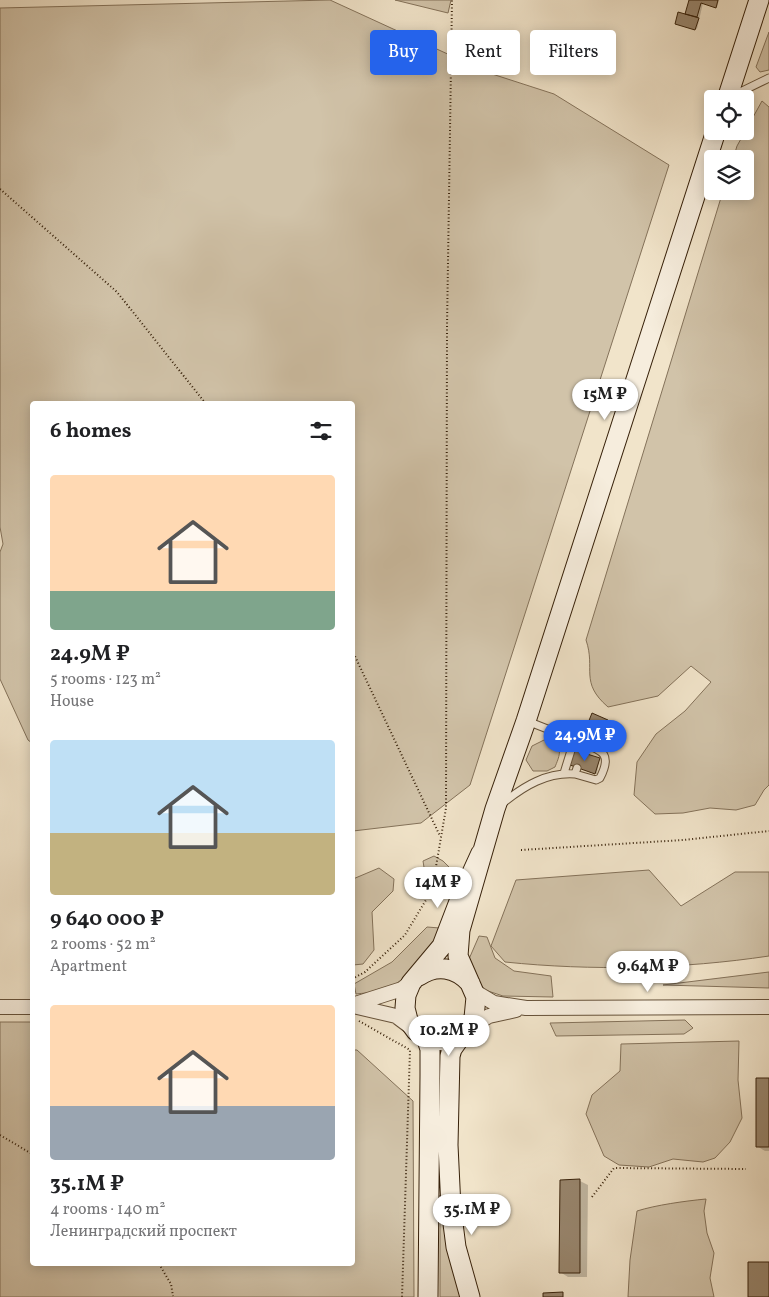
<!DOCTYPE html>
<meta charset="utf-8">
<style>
:root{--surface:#fff;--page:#f6f6f6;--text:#202124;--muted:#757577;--accent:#2563eb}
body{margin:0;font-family:Vollkorn,serif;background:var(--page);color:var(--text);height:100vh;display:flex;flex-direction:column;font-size:19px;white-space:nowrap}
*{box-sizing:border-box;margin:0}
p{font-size:16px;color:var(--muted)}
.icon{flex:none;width:28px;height:28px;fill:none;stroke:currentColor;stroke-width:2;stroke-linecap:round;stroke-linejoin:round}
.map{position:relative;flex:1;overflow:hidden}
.panel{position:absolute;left:30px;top:401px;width:325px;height:865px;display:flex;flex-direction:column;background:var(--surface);border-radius:5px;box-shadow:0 2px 12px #0003}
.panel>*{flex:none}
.hud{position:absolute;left:370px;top:30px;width:324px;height:45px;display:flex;gap:10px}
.buttons{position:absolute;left:704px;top:90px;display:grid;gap:10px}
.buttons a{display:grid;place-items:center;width:50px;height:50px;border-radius:5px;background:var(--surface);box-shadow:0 2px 12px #0003;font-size:25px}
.price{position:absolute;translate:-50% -42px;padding:0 11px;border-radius:18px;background:#fff;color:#222;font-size:16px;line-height:32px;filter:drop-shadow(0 1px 2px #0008)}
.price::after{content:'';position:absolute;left:50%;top:30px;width:15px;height:11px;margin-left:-8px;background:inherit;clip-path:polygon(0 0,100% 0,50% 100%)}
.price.current{background:var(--accent);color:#fff}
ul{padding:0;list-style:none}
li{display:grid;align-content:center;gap:10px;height:265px;padding:0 20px}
li span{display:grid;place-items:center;height:155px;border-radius:5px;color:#555}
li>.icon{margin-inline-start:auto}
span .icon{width:90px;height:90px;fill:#fffc;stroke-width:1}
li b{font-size:21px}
h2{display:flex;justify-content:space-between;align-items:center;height:60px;padding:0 20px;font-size:21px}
.pill{padding:0 18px;border-radius:5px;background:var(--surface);box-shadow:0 2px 12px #0003;font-size:18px;line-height:45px}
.pill.current{background:var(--accent);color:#fff}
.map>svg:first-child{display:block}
.green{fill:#d1c3a9;stroke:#84725a}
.shadow{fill:#0003}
.building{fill:#98866e;stroke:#37210a}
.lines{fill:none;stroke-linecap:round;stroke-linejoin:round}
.lane-casing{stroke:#66523a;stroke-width:9}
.street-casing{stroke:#66523a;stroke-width:16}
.secondary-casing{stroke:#37210a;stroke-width:21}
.path{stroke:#37210a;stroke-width:2;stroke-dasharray:1 2.5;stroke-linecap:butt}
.lane{stroke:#f6eddd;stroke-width:7}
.street{stroke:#f6eddd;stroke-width:14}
.secondary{stroke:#f6eddd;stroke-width:19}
</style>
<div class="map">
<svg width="769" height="1297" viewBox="0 0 769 1297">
<rect width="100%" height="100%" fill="#f1e4ca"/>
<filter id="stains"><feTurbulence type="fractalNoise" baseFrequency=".004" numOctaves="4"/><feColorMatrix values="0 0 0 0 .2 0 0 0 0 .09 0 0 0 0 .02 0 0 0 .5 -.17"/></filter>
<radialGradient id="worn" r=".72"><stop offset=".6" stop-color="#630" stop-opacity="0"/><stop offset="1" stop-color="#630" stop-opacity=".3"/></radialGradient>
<!-- green -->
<path class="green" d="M330 0 489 73 554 94 669 165 470 785 421 823 353 831 352 404H32V743L28 740 0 679V552L3 544 0 527V8Z
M395 0H451L448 13Z
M769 32V70L760 72 756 67Z
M762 101 769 107V785L764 790 755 805 736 810 710 808 683 813 655 814 634 795 637 762 656 734 685 711 711 682 691 666 658 696 608 707C579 682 596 669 586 640L723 191H745V159H733L737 146Z
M544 740H554C563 749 559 757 555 767L547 771H533L526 760 532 746Z
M434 856 443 861 450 868C443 877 437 881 426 880L423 861Z
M379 868 394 879 393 891 372 912 374 950 363 964 353 965V879Z
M649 870 681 906 735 872H769V956C682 969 592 971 505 962L491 946 516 880Z
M427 927 440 928C431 955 408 983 379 991 372 993 363 993 356 994L354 984 392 962Z
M479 936 487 937 495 958 514 971 551 976 553 997 503 996 485 990 473 977 469 959Z
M769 972V988L663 985Z
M685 1020 693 1028 684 1034 556 1036 550 1023Z
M0 1022H32V1264H352L353 1050H357L413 1101 414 1297H0Z
M739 1041 738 1080 742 1118 730 1142 715 1158 703 1162 673 1159 649 1167 619 1165 604 1156 586 1114 592 1095 620 1071 621 1044Z
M440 1195 465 1297H440Z
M706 1199 704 1211 707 1233 714 1253 710 1278 714 1297H628L630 1260 637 1211C656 1205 685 1201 706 1199Z"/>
<!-- shadow -->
<path class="shadow" d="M690 0H719L717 7 703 3 697 29 678 24 685 15Z
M592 715 609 722 602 739 585 732Z
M599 759 597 774 573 765Z
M769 1079V1151H765L757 1146Z
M580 1181 588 1185 587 1277H568L560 1272Z"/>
<!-- building -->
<path class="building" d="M689 0H718L716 8 701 3 697 17 685 14Z
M678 12 699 18 695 30 675 24Z
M592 713 608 720 600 739 584 733Z
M574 750 600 758 595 774 570 765Z
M756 1078H769V1147H756Z
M580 1179V1273H559L560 1180Z
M748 1262H769V1297H748Z
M563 1292V1297H543V1293Z"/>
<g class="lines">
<defs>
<path id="lane" d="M732 96 769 78
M527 721 578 741 583 747V751
M564 773 573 744 568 738
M575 774 596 780 600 778C614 751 599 750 578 741
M503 803C524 786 547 772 575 774L577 768"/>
<path id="street" d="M474 991 494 1003 526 1008 769 1007
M352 1005 402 989 413 980
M353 1006 396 1016 412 1028
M0 1007H32
M469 1028 489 1016 516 1010"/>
<path id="secondary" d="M727 99 759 0
M481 853 460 899 442 946 411 983 406 995 405 1008 408 1020 416 1031 431 1039 443 1041 455 1038 465 1031 474 1018 476 997 458 956 460 930 495 809 526 721 716 131
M419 976C436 964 456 967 470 983
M464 1032 452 1049 450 1056 448 1145 451 1208 456 1247 470 1297
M426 1037 430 1049V1075L428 1297"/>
</defs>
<!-- lane casing -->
<use href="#lane" class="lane-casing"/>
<!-- street casing -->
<use href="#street" class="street-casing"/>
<!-- secondary casing -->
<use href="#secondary" class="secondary-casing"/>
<!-- path -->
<path class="path" d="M0 189 117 292 206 404
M352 650 440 836
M521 850 683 840 769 831
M352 979 365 972 405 935 432 890 446 808 447 327 452 0
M359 1021 410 1050 402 1297
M0 1135 32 1154
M592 1197 614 1168 746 1169
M159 1264 171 1284 173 1296"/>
<!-- lane -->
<use href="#lane" class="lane"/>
<!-- street -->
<use href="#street" class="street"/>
<!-- secondary -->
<use href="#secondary" class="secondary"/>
</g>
<rect width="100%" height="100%" filter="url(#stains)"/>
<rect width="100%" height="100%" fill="url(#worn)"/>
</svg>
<div class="buttons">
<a><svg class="icon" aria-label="locate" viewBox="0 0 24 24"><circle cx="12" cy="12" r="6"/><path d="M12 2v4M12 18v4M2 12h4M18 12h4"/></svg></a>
<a><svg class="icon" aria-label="layers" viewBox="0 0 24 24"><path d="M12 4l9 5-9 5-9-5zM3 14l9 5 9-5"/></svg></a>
</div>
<b class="price" style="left:605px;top:421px">15M ₽</b>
<b class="price current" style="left:585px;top:762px">24.9M ₽</b>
<b class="price" style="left:438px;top:909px">14M ₽</b>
<b class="price" style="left:648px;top:993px">9.64M ₽</b>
<b class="price" style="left:449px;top:1057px">10.2M ₽</b>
<b class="price" style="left:472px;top:1236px">35.1M ₽</b>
<div class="hud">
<a class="pill current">Buy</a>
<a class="pill">Rent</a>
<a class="pill">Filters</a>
</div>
<section class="panel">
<h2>6 homes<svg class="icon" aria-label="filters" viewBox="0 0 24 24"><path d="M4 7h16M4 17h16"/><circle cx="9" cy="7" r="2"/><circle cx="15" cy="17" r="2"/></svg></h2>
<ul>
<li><span style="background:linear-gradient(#ffd9b3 75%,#7fa58c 0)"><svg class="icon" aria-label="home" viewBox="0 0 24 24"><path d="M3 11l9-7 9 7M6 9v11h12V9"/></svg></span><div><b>24.9M ₽</b><p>5 rooms · 123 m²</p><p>House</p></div></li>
<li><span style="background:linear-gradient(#bfe0f5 60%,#c2b280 0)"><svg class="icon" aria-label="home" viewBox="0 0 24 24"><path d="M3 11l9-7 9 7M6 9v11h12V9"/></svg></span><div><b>9 640 000 ₽</b><p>2 rooms · 52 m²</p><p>Apartment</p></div></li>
<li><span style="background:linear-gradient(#ffd9b3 65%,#9aa5b1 0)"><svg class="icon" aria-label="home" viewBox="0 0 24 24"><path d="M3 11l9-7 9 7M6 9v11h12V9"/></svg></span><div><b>35.1M ₽</b><p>4 rooms · 140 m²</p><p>Ленинградский проспект</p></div></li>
</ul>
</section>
</div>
